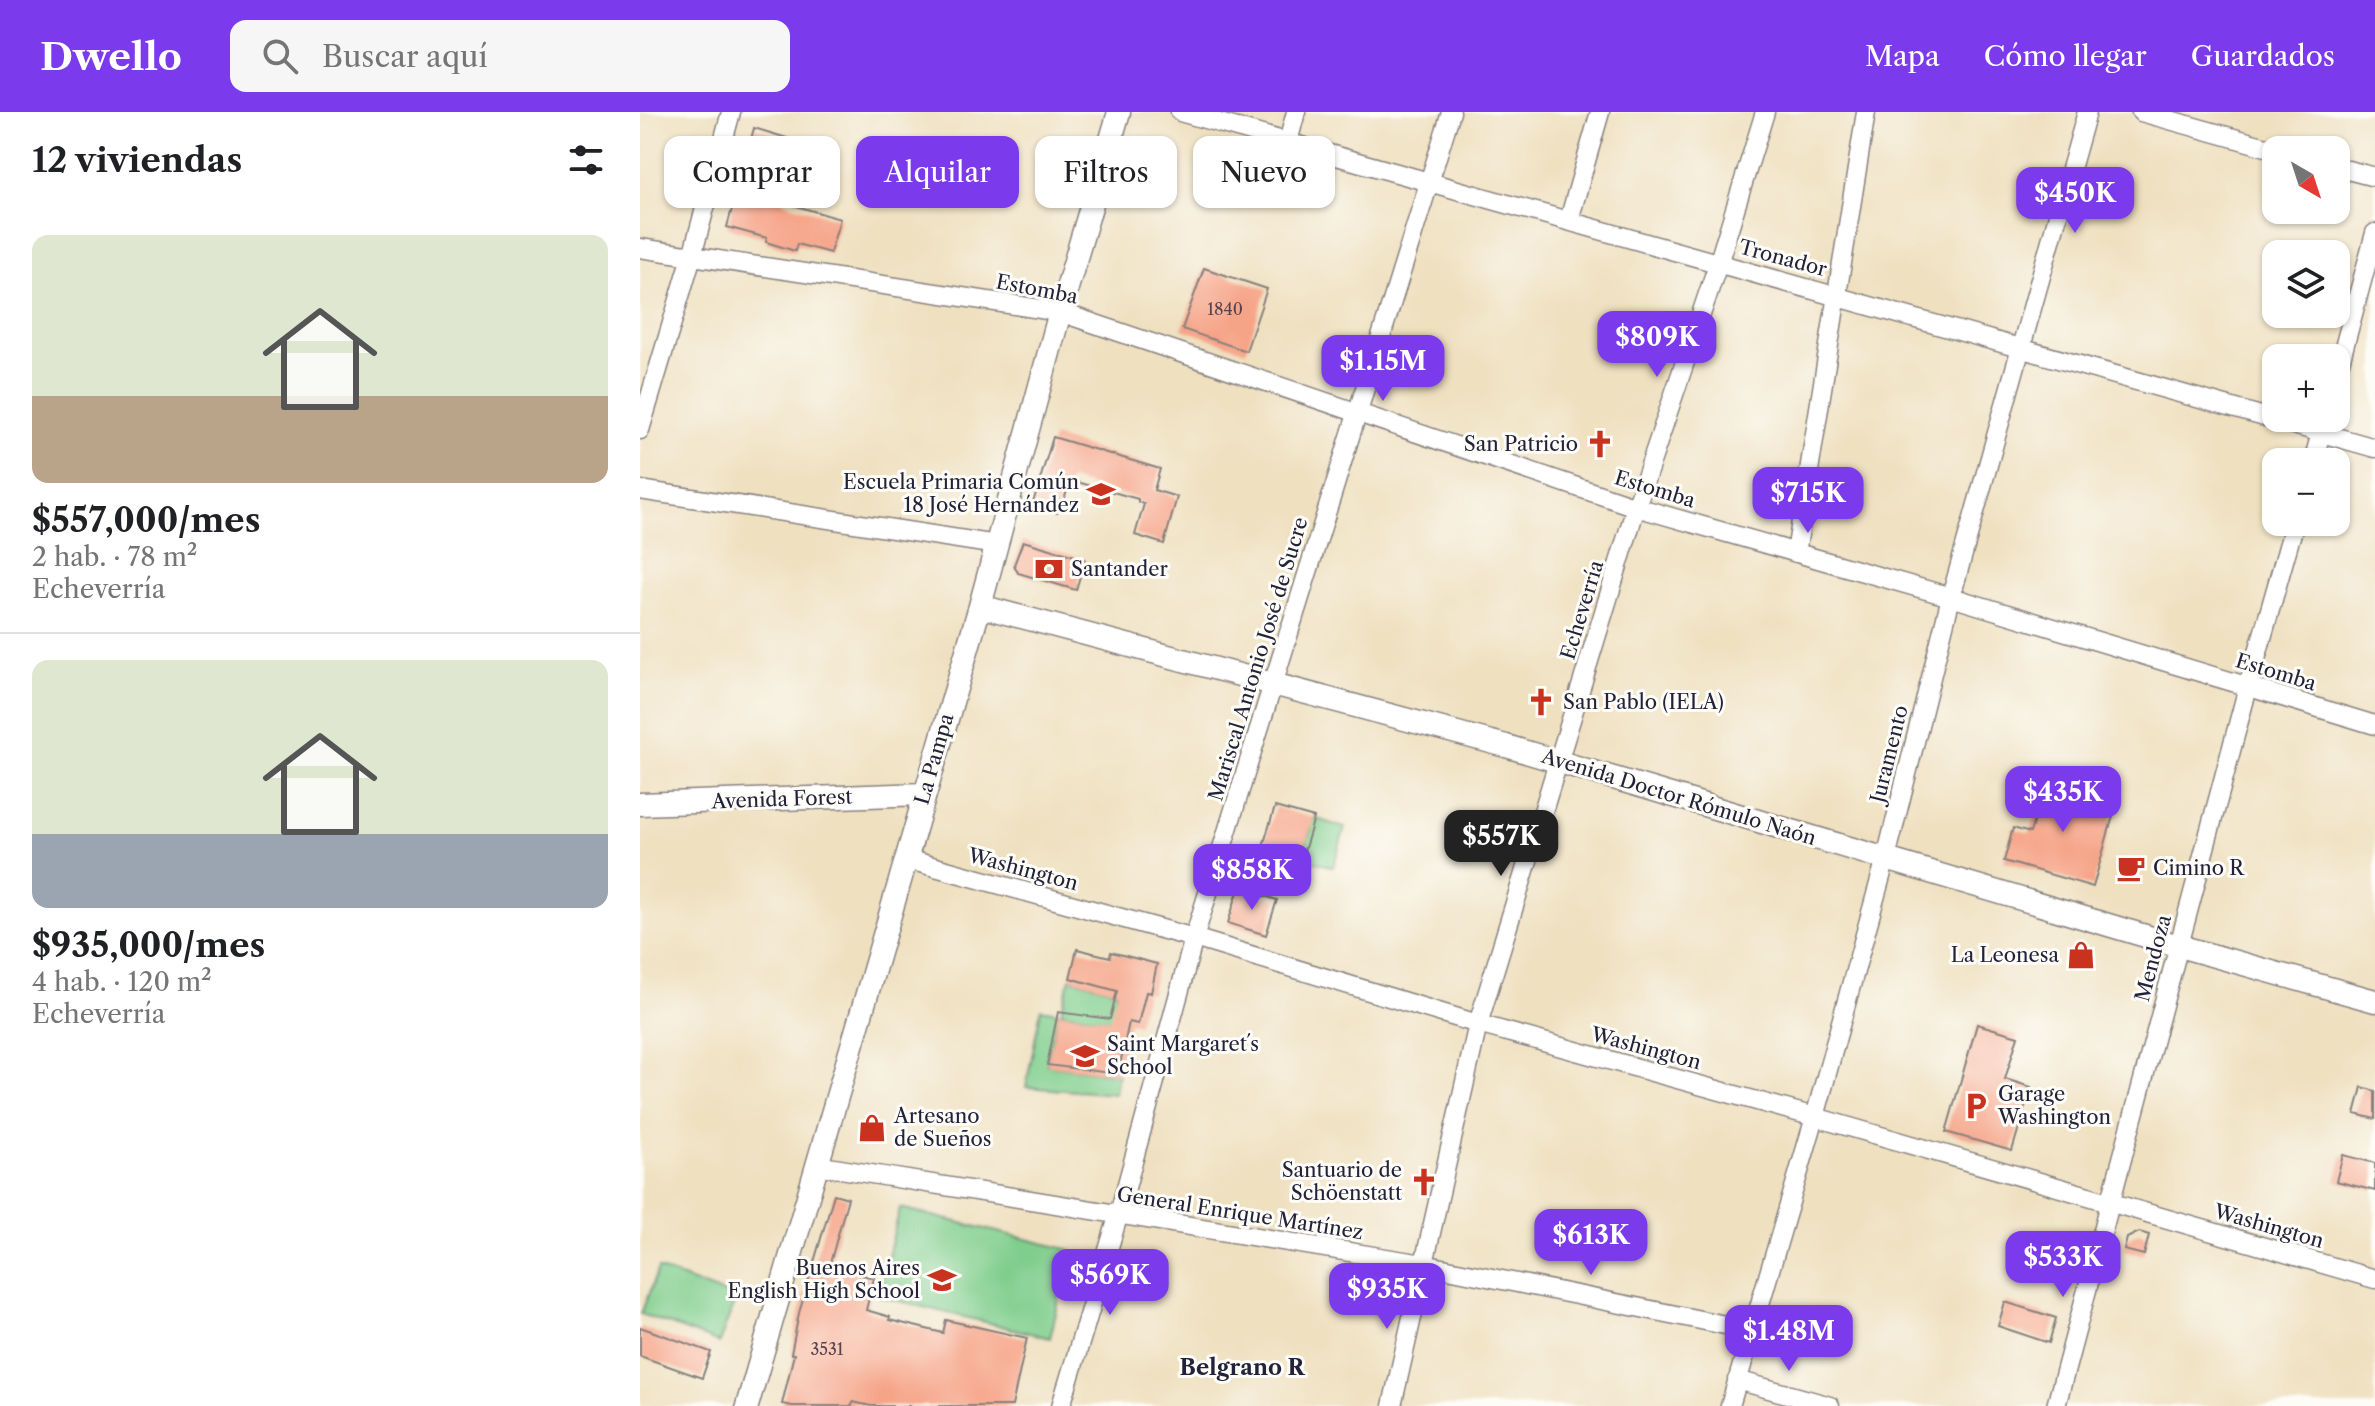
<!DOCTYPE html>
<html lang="es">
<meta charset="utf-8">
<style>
:root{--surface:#fff;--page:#f6f6f6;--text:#202124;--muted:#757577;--line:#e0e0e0;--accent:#7c3aed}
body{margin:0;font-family:"Libre Caslon Text",serif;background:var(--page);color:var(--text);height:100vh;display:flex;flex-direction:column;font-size:30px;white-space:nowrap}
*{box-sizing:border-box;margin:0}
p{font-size:26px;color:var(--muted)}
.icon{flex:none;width:44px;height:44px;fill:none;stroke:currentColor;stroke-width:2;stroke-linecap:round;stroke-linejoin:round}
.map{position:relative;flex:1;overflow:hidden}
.details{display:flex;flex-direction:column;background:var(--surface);width:640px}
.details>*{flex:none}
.guide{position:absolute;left:24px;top:24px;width:760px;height:72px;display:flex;gap:16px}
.needle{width:52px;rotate:141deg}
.fabs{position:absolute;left:1622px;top:24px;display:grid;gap:16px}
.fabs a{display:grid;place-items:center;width:88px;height:88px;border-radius:16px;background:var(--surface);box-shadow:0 2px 6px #0004;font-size:40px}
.price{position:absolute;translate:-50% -68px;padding:0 18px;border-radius:16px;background:var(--accent);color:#fff;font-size:26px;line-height:52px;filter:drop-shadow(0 2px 4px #0008)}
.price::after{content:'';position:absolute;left:50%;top:48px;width:24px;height:18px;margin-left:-12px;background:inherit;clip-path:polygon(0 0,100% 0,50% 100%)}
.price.on{background:#222;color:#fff}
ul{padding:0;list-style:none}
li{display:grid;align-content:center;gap:16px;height:424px;padding:0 32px}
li+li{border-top:2px solid var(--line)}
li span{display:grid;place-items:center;height:248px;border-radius:16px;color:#555}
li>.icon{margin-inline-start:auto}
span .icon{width:144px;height:144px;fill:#fffc;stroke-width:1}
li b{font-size:34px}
h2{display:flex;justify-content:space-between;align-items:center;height:96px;padding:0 32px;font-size:34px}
.pill{padding:0 28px;border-radius:16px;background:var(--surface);box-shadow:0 2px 6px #0004;font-size:28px;line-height:72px}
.pill.on{background:var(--accent);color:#fff}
header{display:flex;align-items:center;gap:48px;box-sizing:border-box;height:112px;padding:0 40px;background:var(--accent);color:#fff}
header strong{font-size:38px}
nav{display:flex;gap:44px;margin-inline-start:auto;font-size:28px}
.search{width:560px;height:72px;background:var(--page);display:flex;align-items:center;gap:20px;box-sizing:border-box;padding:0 28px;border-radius:16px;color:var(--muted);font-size:30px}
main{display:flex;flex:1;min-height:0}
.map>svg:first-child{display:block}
.green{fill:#80ce8d;stroke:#517864;stroke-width:2}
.building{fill:#f6a488}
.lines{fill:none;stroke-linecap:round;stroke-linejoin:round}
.minor-casing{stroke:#88817e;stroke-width:21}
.tertiary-casing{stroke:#88817e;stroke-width:25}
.minor{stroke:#fff;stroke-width:18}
.tertiary{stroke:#fff;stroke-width:22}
.labels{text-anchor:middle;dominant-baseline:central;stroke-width:6;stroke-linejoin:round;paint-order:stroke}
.number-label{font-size:16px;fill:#57424e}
.street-label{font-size:20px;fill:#22223b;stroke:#fdfcf7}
.poi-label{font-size:20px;fill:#22223b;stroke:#fdfcf7;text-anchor:start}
.neighbourhood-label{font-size:22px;font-weight:bold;fill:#22223b;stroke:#fdfcf7}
</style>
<header>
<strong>Dwello</strong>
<div class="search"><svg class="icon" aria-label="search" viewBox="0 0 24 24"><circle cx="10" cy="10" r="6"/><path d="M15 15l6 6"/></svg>Buscar aquí</div>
<nav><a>Mapa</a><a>Cómo llegar</a><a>Guardados</a></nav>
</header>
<main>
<section class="details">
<h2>12 viviendas<svg class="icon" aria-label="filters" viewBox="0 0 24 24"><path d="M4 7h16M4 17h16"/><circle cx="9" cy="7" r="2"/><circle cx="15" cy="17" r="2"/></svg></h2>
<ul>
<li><span style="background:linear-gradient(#dfe7d0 65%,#b9a48a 0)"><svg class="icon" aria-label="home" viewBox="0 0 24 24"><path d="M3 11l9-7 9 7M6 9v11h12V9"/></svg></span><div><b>$557,000/mes</b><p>2 hab. · 78 m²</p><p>Echeverría</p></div></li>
<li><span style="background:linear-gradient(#dfe7d0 70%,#9aa5b1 0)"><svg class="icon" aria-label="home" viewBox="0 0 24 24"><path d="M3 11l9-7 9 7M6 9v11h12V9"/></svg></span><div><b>$935,000/mes</b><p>4 hab. · 120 m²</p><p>Echeverría</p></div></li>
</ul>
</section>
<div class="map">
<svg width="1735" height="1294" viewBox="0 0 1735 1294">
<rect width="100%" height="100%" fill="#fdfcf7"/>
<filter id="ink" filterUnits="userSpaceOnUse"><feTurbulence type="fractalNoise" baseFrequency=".0125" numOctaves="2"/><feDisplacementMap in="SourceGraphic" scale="16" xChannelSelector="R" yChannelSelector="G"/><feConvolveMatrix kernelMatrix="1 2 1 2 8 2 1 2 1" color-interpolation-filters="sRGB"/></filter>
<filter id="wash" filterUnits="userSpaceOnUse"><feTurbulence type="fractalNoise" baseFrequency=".006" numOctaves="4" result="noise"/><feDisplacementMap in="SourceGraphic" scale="32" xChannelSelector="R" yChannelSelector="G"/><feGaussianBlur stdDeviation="1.8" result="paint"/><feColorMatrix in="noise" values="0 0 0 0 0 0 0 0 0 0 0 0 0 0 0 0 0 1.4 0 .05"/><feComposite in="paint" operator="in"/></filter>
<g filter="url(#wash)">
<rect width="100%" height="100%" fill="#efe0c0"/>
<!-- green -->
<path class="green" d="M674 706 705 716 693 755 662 746Z
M430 866 477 879 473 908 421 900Z
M401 897 418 900 407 953 478 962 475 982 386 975Z
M260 1096 431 1138 410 1226 238 1184Z
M18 1157 96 1186 79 1231 1 1202Z"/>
<g id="blocks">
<!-- building -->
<path class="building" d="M114 16 160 30 143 90 200 107 190 141 157 132 155 139 126 130 127 126 87 115Z
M564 156 627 177 606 239 542 217Z
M413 325 520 357 514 378 537 385 524 432 495 423 504 392 498 390V387L430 368 424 389 420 388 417 401 392 394Z
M383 429 445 447 436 478 378 461 374 453Z
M1408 661 1452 674 1446 696 1473 704 1453 775 1364 749 1373 716 1390 721Z
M635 695 674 706 662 746 623 734Z
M599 776 637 788 626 823 588 811Z
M437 837 470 845 471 840 517 852 511 881 506 880 498 912 489 910 478 962 407 953 418 900 470 907 477 879 430 866Z
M1337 912 1378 924 1365 967 1391 975 1372 1039 1306 1020Z
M1722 975 1735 979V1007L1715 1002Z
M1703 1043 1735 1051V1079L1696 1069Z
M194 1082 208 1086 189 1155 234 1166 226 1198 250 1205 249 1208 303 1221 306 1208 387 1226 372 1294H231L213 1290 212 1294H152L142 1292 154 1242H151L159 1201Z
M1499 1120 1509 1123 1504 1143 1484 1138 1487 1126Z
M1365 1190 1416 1206 1409 1231 1358 1214Z
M0 1215 71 1240 62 1266 0 1244Z"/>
</g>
</g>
<g filter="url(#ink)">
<use href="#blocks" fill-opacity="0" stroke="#88817e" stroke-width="2"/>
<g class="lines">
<defs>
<path id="minor" d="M540 0 1735 336
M1501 0 1637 38
M648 30 656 0
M1696 55 1735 65
M929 108 960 0
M0 136 420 200 996 395 1311 485 1735 613
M1696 265 1735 121
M0 318 52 144 91 0
M1673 350 1685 306
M0 378 357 433
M1156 441 1226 0
M266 747 554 826 838 912 1175 1005 1735 1167
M176 1053 783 1152 1110 1218
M1097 1268 1190 1294
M421 1294 478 1105 554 826 811 0
M752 1294 838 912 996 395 1078 152 1125 0
M1090 1294 1175 1005 1246 746 1311 485 1447 0
M1416 1294 1608 575 1655 410"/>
<path id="tertiary" d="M340 494 866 634 1539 834 1735 889
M0 692 284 682
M107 1294 340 494 420 200 479 0"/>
</defs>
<!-- minor casing -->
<use href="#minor" class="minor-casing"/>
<!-- tertiary casing -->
<use href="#tertiary" class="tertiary-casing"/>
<!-- minor -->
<use href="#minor" class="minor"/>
<!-- tertiary -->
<use href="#tertiary" class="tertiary"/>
</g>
</g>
<!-- icons -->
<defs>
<symbol id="church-bare" viewBox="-9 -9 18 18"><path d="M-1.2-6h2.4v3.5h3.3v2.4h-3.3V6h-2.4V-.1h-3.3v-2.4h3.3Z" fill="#c8321e" stroke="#fdfcf7" stroke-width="2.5" paint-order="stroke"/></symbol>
<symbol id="school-bare" viewBox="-9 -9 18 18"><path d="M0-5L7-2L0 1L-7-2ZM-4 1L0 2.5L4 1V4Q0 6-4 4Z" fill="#c8321e" stroke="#fdfcf7" stroke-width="2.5" paint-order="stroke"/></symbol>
<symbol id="bank-bare" viewBox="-9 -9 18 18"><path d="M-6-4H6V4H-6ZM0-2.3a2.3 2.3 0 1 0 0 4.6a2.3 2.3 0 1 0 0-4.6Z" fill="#c8321e" stroke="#fdfcf7" stroke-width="2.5" paint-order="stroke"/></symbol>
<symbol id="cafe-bare" viewBox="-9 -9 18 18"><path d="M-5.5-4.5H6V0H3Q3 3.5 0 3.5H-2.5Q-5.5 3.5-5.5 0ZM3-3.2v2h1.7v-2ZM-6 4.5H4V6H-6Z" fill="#c8321e" stroke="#fdfcf7" stroke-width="2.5" paint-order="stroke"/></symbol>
<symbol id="shop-bare" viewBox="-9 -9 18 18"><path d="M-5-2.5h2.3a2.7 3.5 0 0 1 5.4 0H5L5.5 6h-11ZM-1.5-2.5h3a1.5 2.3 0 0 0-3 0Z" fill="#c8321e" stroke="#fdfcf7" stroke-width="2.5" paint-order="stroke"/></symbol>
<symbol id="parking-bare" viewBox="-9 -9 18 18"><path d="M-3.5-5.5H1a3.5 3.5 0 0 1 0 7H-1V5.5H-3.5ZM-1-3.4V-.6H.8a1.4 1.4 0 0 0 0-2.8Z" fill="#c8321e" stroke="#fdfcf7" stroke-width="2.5" paint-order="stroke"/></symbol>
</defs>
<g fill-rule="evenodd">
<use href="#church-bare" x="940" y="312" width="40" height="40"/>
<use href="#school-bare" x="441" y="362" width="40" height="40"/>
<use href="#bank-bare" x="389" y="437" width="40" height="40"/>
<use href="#church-bare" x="881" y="570" width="40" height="40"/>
<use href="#cafe-bare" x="1471" y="736" width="40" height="40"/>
<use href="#shop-bare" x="1421" y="823" width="40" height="40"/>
<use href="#school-bare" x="425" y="924" width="40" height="40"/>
<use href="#parking-bare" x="1316" y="974" width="40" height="40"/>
<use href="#shop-bare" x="212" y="996" width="40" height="40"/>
<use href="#church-bare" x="764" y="1050" width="40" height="40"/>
<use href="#school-bare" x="282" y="1148" width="40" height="40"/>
</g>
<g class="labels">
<!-- number labels -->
<g class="number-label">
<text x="585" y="197">1840</text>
<text x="187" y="1237">3531</text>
</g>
<!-- street labels -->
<g class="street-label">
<text transform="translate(1143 146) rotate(15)">Tronador</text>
<text transform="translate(397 177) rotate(11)">Estomba</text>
<text transform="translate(1015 377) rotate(17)">Estomba</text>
<text transform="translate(942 498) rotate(-73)">Echeverría</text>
<text transform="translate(618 547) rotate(-73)">Mariscal Antonio José de Sucre</text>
<text transform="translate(1636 560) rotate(17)">Estomba</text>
<text transform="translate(1249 642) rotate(-76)">Juramento</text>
<text transform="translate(294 647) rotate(-74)">La Pampa</text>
<text transform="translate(1039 685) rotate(17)">Avenida Doctor Rómulo Naón</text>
<text transform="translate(142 687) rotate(-2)">Avenida Forest</text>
<text transform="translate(383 757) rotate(15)">Washington</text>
<text transform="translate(1513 846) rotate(-75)">Mendoza</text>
<text transform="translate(1006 936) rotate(15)">Washington</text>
<text transform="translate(600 1101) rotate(9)">General Enrique Martínez</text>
<text transform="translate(1629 1114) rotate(16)">Washington</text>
</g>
<!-- poi labels -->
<g class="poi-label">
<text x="938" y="332" text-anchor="end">San Patricio</text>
<text x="439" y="370" text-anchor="end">Escuela Primaria Común<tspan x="439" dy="23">18 José Hernández</tspan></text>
<text x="431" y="457">Santander</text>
<text x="923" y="590">San Pablo (IELA)</text>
<text x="1513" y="756">Cimino R</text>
<text x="1419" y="843" text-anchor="end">La Leonesa</text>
<text x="467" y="932">Saint Margaret´s<tspan x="467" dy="23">School</tspan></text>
<text x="1358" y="982">Garage<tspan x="1358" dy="23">Washington</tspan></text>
<text x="254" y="1004">Artesano<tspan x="254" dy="23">de Sueños</tspan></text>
<text x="762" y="1058" text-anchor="end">Santuario de<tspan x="762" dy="23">Schöenstatt</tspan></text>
<text x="280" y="1156" text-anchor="end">Buenos Aires<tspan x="280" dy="23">English High School</tspan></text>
</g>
<!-- neighbourhood labels -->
<g class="neighbourhood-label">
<text x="602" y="1255">Belgrano R</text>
</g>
</g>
</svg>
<div class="fabs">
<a><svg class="needle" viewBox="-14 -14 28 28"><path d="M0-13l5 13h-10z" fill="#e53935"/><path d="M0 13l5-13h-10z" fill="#757577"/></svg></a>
<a><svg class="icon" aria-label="layers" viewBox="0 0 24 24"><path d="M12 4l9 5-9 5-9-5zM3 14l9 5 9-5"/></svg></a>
<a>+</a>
<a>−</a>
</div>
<b class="price" style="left:1435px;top:123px">$450K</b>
<b class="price" style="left:1017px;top:267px">$809K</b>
<b class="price" style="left:743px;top:291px">$1.15M</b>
<b class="price" style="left:1168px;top:423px">$715K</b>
<b class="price" style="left:1423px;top:722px">$435K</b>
<b class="price on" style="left:861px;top:766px">$557K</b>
<b class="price" style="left:612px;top:800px">$858K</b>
<b class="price" style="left:951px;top:1165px">$613K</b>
<b class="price" style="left:1423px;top:1187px">$533K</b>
<b class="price" style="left:470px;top:1205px">$569K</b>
<b class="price" style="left:747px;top:1219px">$935K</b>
<b class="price" style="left:1149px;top:1261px">$1.48M</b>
<div class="guide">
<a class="pill">Comprar</a>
<a class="pill on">Alquilar</a>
<a class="pill">Filtros</a>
<a class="pill">Nuevo</a>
</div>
</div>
</main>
